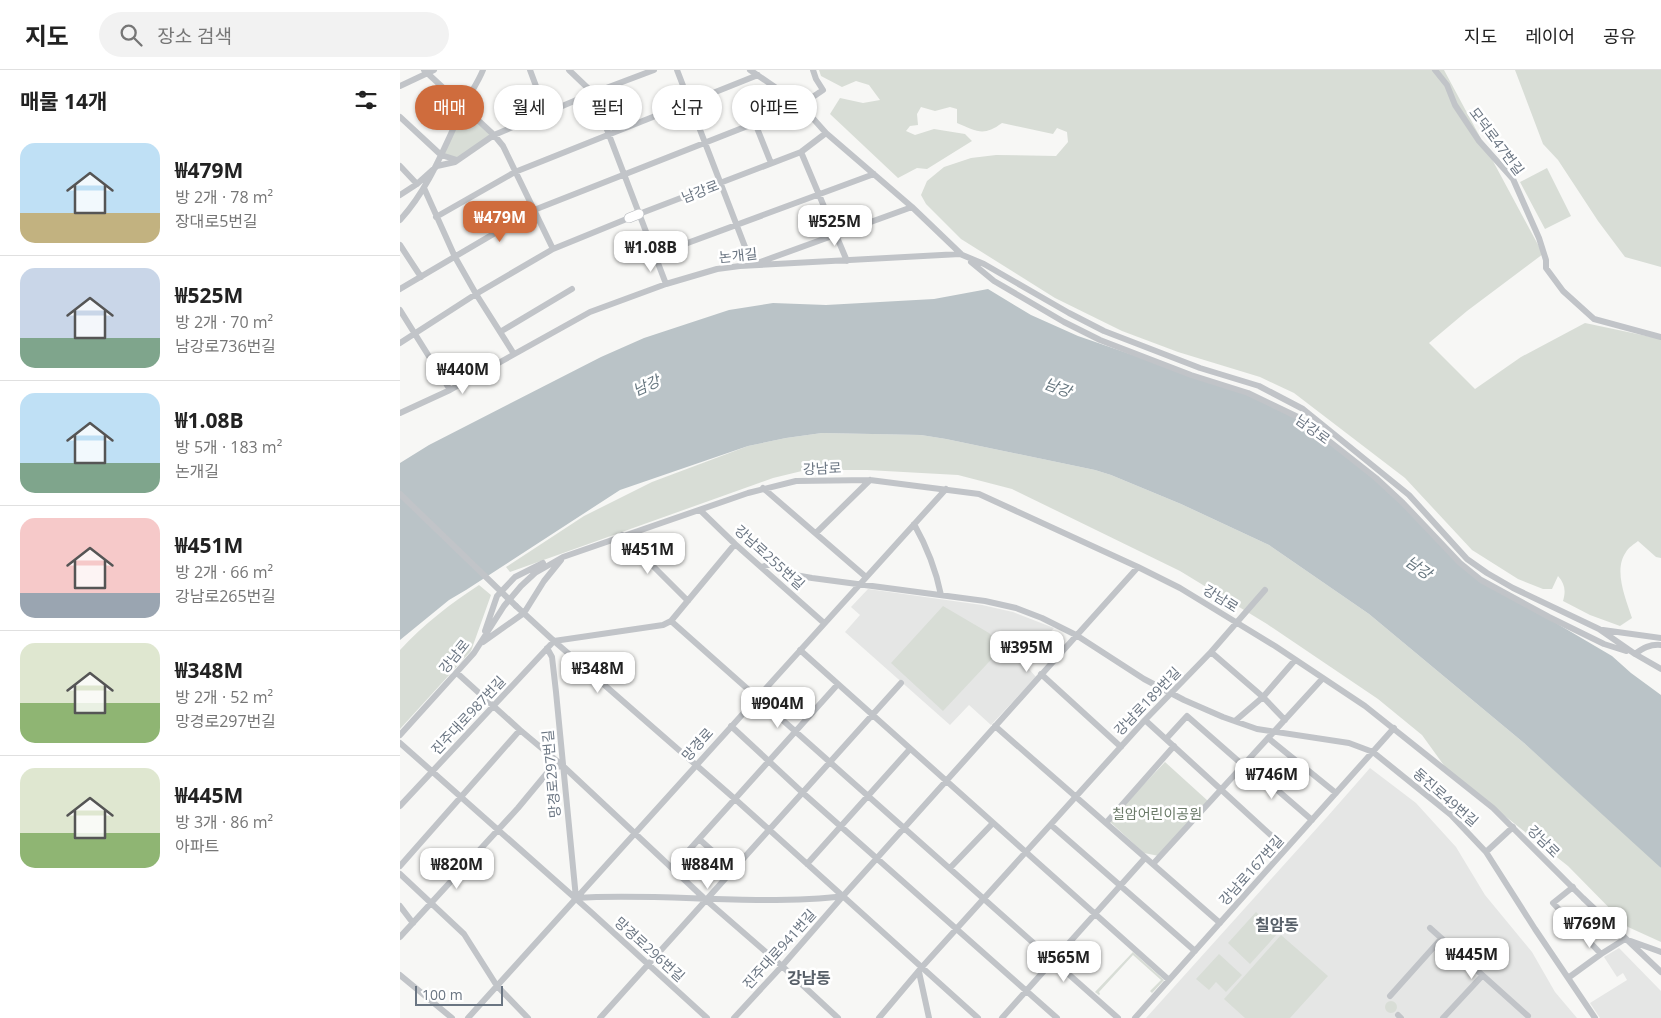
<!DOCTYPE html>
<html lang="ko">
<meta charset="utf-8">
<style>
:root{--surface:#fff;--page:#f2f2f2;--text:#222;--muted:#767676;--line:#e0e0e0;--accent:#cf6c3d}
body{margin:0;font-family:"Open Sans","Noto Sans KR",sans-serif;background:var(--page);color:var(--text);height:100vh;display:flex;flex-direction:column;font-size:19px;white-space:nowrap}
*{box-sizing:border-box;margin:0}
p{font-size:16px;color:var(--muted)}
.icon{flex:none;width:28px;height:28px;fill:none;stroke:currentColor;stroke-width:2;stroke-linecap:round;stroke-linejoin:round}
.map{position:relative;flex:1;overflow:hidden}
.sheet{display:flex;flex-direction:column;background:var(--surface);width:400px}
.sheet>*{flex:none}
.banner{position:absolute;left:15px;top:15px;width:475px;height:45px;display:flex;gap:10px}
.scale{position:absolute;left:15px;bottom:12px;width:88px;box-sizing:border-box;padding-left:5px;border:2px solid #6a7582;border-top:0;font-size:14px;line-height:18px;white-space:nowrap;color:#6a7582;-webkit-text-stroke:4px #fff;paint-order:stroke}
.price{position:absolute;translate:-50% -42px;padding:0 11px;border-radius:10px;background:#fff;color:#222;font-size:16px;line-height:32px;filter:drop-shadow(0 1px 2px #0008)}
.price::after{content:'';position:absolute;left:50%;top:30px;width:15px;height:11px;margin-left:-8px;background:inherit;clip-path:polygon(0 0,100% 0,50% 100%)}
.price.current{background:var(--accent);color:#fff}
ul{padding:0;list-style:none}
li{display:flex;align-items:center;gap:15px;height:125px;padding:0 20px}
li+li{border-top:1px solid var(--line)}
li span{display:grid;place-items:center;flex:none;width:140px;height:100px;border-radius:15px;color:#555}
li>.icon{margin-inline-start:auto}
span .icon{width:60px;height:60px;fill:#fffc;stroke-width:1}
li b{font-size:21px}
h2{display:flex;justify-content:space-between;align-items:center;height:60px;padding:0 20px;font-size:21px}
.tag{padding:0 18px;border-radius:22px;background:var(--surface);box-shadow:0 1px 4px #0004;font-size:18px;line-height:45px}
.tag.current{background:var(--accent);color:#fff}
header{display:flex;align-items:center;gap:30px;box-sizing:border-box;height:70px;padding:0 25px;background:var(--surface);border-bottom:1px solid var(--line)}
header strong{font-size:24px}
nav{display:flex;gap:28px;margin-inline-start:auto;font-size:18px}
.search{width:350px;height:45px;background:var(--page);display:flex;align-items:center;gap:12px;box-sizing:border-box;padding:0 18px;border-radius:28px;color:var(--muted);font-size:19px}
main{display:flex;flex:1;min-height:0}
.map>svg:first-child{display:block}
.built{fill:#e5e6e5}
.green{fill:#d8ddd6}
.water{fill:#bac3c7}
.lines{fill:none;stroke-linecap:round;stroke-linejoin:round}
.major-casing{stroke:#b5b8bc;stroke-width:10}
.minor{stroke:#c1c4c8;stroke-width:6}
.major{stroke:#fff;stroke-width:9}
.minor-bridge{stroke:#c1c4c8;stroke-width:6}
.labels{text-anchor:middle;dominant-baseline:central;stroke-width:5;stroke-linejoin:round;paint-order:stroke}
.street-label{font-size:14px;fill:#6a7582;stroke:#fff}
.park-label{font-size:14px;fill:#6a7a68;stroke:#fff}
.water-label{font-size:15px;font-style:italic;fill:#65757e;stroke:#fff}
.quarter-label{font-size:16px;font-weight:bold;fill:#575f68;stroke:#fff}
</style>
<header>
<strong>지도</strong>
<div class="search"><svg class="icon" aria-label="search" viewBox="0 0 24 24"><circle cx="10" cy="10" r="6"/><path d="M15 15l6 6"/></svg>장소 검색</div>
<nav><a>지도</a><a>레이어</a><a>공유</a></nav>
</header>
<main>
<section class="sheet">
<h2>매물 14개<svg class="icon" aria-label="filters" viewBox="0 0 24 24"><path d="M4 7h16M4 17h16"/><circle cx="9" cy="7" r="2"/><circle cx="15" cy="17" r="2"/></svg></h2>
<ul>
<li><span style="background:linear-gradient(#bfe0f5 70%,#c2b280 0)"><svg class="icon" aria-label="home" viewBox="0 0 24 24"><path d="M3 11l9-7 9 7M6 9v11h12V9"/></svg></span><div><b>₩479M</b><p>방 2개 · 78 m²</p><p>장대로5번길</p></div></li>
<li><span style="background:linear-gradient(#c9d6e8 70%,#7fa58c 0)"><svg class="icon" aria-label="home" viewBox="0 0 24 24"><path d="M3 11l9-7 9 7M6 9v11h12V9"/></svg></span><div><b>₩525M</b><p>방 2개 · 70 m²</p><p>남강로736번길</p></div></li>
<li><span style="background:linear-gradient(#bfe0f5 70%,#7fa58c 0)"><svg class="icon" aria-label="home" viewBox="0 0 24 24"><path d="M3 11l9-7 9 7M6 9v11h12V9"/></svg></span><div><b>₩1.08B</b><p>방 5개 · 183 m²</p><p>논개길</p></div></li>
<li><span style="background:linear-gradient(#f6c9c9 75%,#9aa5b1 0)"><svg class="icon" aria-label="home" viewBox="0 0 24 24"><path d="M3 11l9-7 9 7M6 9v11h12V9"/></svg></span><div><b>₩451M</b><p>방 2개 · 66 m²</p><p>강남로265번길</p></div></li>
<li><span style="background:linear-gradient(#dfe7d0 60%,#8fb573 0)"><svg class="icon" aria-label="home" viewBox="0 0 24 24"><path d="M3 11l9-7 9 7M6 9v11h12V9"/></svg></span><div><b>₩348M</b><p>방 2개 · 52 m²</p><p>망경로297번길</p></div></li>
<li><span style="background:linear-gradient(#dfe7d0 65%,#8fb573 0)"><svg class="icon" aria-label="home" viewBox="0 0 24 24"><path d="M3 11l9-7 9 7M6 9v11h12V9"/></svg></span><div><b>₩445M</b><p>방 3개 · 86 m²</p><p>아파트</p></div></li>
</ul>
</section>
<div class="map">
<svg width="1261" height="948" viewBox="0 0 1261 948">
<rect width="100%" height="100%" fill="#f7f7f5"/>
<!-- built -->
<path class="built" d="M468 519 582 535 613 542 654 558 635 579 621 590 636 607 591 655 569 635 550 655 445 562 460 545 451 537Z
M970 698 1016 733 1056 777 1085 825 1132 882 1155 922 1177 948H746L927 747Z
M1219 878 1261 921V948H1200L1190 933 1227 910 1223 903 1217 907 1204 887Z"/>
<!-- green -->
<path class="green" d="M419 0H1044L1143 184 1067 241 1029 273 1075 319 1121 287 1185 253 1261 269V488L1256 487 1238 471C1234 474 1228 478 1226 482 1213 500 1226 529 1232 548L1220 556 1190 545 1163 531C1166 521 1165 514 1158 506L1152 519H1143L1118 509 1072 480 1005 408 894 323 860 307 778 282 722 261 655 228 561 169 526 134 521 125 527 111 544 97 571 88 596 85 656 86 668 72 667 62 657 58 653 64 602 53C583 67 577 61 557 53V39L550 37 535 41 521 37 517 44 518 55 510 56 506 61 515 65 534 59 565 64 572 71 527 99 517 98 498 108 430 44 440 28 463 33 480 30 469 15 456 11 442 17 421 6Z
M1115 0H1261V197L1225 187 1198 151 1158 90 1143 74Z
M63 36 94 65 57 90 41 85Z
M1147 98 1171 146 1145 159 1120 112Z
M422 363 521 365 546 369 695 400 711 405 781 434 869 475 969 544 1124 673 1254 790 1261 798V872L1228 857 1168 796 1048 701 1022 665 978 629 867 554 780 501 612 419 558 405 467 400H406L373 408 110 502 106 497 184 446 252 412 348 376 386 368Z
M79 515 91 525 71 581 0 659V580C24 554 50 534 79 515Z
M543 536 589 563 602 578 543 641 491 593Z
M765 692 808 731 759 786 744 783 709 751Z
M856 842 878 863 850 894 828 873Z
M881 865 928 906 890 948H845L824 929Z
M733 882 764 910 752 923 750 921 761 910 733 885 699 922 700 924 699 925 695 922Z
M819 884 842 905 826 922 816 912 809 920 796 909Z
M985 937a6 6 0 1 1 12 0a6 6 0 1 1-12 0Z"/>
<!-- water -->
<path class="water" d="M588 219 631 245 678 266 883 337 968 400 1071 503 1212 586 1231 603 1261 625V798L1124 673 969 544 869 475 781 434 711 405 695 400 546 369 521 365 422 363 386 368 348 376 220 420 66 520 49 530 0 570V393L29 375 201 287 244 268 329 240 373 233 426 235 534 229Z"/>
<g class="lines">
<defs>
<path id="major" d="M229 148 239 144"/>
</defs>
<!-- major casing -->
<use href="#major" class="major-casing"/>
<!-- minor -->
<path class="minor" d="M24 0 94 65 103 76 153 179
M130 0 146 43
M169 0 193 23 266 214
M277 0 352 195 512 137
M350 0 401 35 426 63 512 137 561 184
M1035 0 1047 15 1055 35 1079 71 1113 109 1139 168 1146 190V198L1163 221 1194 249 1261 267
M0 16 34 0
M0 47 41 85 57 90
M355 53 371 93
M401 82 447 191
M0 96 17 114
M24 118 55 187 76 224 114 284
M0 125 17 114 37 96 55 92 94 65 193 23 254 0
M239 144 401 82 426 63
M36 147 115 102 358 5
M0 150C30 117 44 77 63 38 69 24 77 15 83 0
M0 175 21 207
M255 185 474 104
M571 192 594 211 664 252 700 270 791 305 848 323 900 348 976 408 1003 433 1060 493 1081 510 1149 547 1204 574 1226 581
M0 219 134 140 401 35 423 20 416 9 413 0
M0 240 50 320
M100 262 172 219
M0 273 76 224 153 179 229 148
M0 343 50 320 190 242 266 214 317 199 340 196 560 184 584 194 669 243 704 261 800 298 859 316 903 339 1009 425 1067 489 1087 503 1113 518 1199 559 1235 584 1261 599
M363 418 466 507
M300 440 335 474 424 553
M514 454C527 477 536 500 541 525
M416 463 470 410
M222 465 288 531
M362 497 370 494 395 505 412 508 585 531 616 538 642 548 676 565 744 609 784 630 823 647 857 659 949 673 973 682 1051 745 1086 782 1135 859 1195 948
M116 536 154 571 335 729 578 948
M271 551 718 948
M1203 560 1261 568
M85 561 97 526 115 507 143 493
M83 572 124 543 144 511 161 490
M147 578 152 587 156 622 176 828
M400 580 769 910
M811 582 863 627 885 650
M1235 584C1243 578 1250 574 1261 575
M57 603 120 660 163 696 306 830 382 896 438 948
M641 604 721 677
M745 650 886 779
M835 651 863 627 895 590
M331 656 403 723 657 948
M595 656 820 853
M0 665 74 583 104 536 121 516 135 503 163 487 348 423 396 411 470 410 579 424 738 497 780 518 875 576 965 636 1093 738 1183 828 1261 902
M868 668 936 723
M766 669 787 646 844 696
M0 673 192 843 307 948
M846 693 912 750
M0 736 154 571 263 555 271 551 335 474
M706 753 774 676
M651 755 795 881
M299 769 334 800
M1086 782 1113 757
M407 794 510 679
M753 794 923 608
M0 796 120 660
M273 798 438 614
M550 798 593 753
M0 804 64 864 97 916 128 948
M1173 817 1153 833 1201 884
M176 828C238 824 301 830 363 830 390 830 416 830 443 826
M0 836 13 853
M1030 858 1128 946
M0 867 118 738 152 697 163 696
M519 902 529 948
M0 905 52 948
M1168 908 1201 884 1225 869 1261 882
M990 926 1041 869
M998 945 1001 948
M68 948 546 419
M200 948 501 613
M334 948 382 896 443 826 738 497
M479 948 522 897 745 650 811 582 865 520
M602 948 745 788
M735 948 994 658
M1043 948 1082 906"/>
<!-- major -->
<use href="#major" class="major"/>
<!-- minor-bridge -->
<path class="minor-bridge" d="M0 424 116 536"/>
</g>
<g class="labels">
<!-- street labels -->
<g class="street-label">
<text transform="translate(1097 71) rotate(53)">모덕로47번길</text>
<text transform="translate(300 121) rotate(-21)">남강로</text>
<text transform="translate(338 185) rotate(-6)">논개길</text>
<text transform="translate(913 359) rotate(36)">남강로</text>
<text transform="translate(422 398) rotate(-2)">강남로</text>
<text transform="translate(370 487) rotate(42)">강남로255번길</text>
<text transform="translate(821 528) rotate(32)">강남로</text>
<text transform="translate(54 586) rotate(-51)">강남로</text>
<text transform="translate(747 631) rotate(-46)">강남로189번길</text>
<text transform="translate(68 645) rotate(-47)">진주대로987번길</text>
<text transform="translate(297 674) rotate(-48)">망경로</text>
<text transform="translate(151 704) rotate(-95)">망경로297번길</text>
<text transform="translate(1046 727) rotate(41)">동진로49번길</text>
<text transform="translate(1144 771) rotate(45)">강남로</text>
<text transform="translate(851 800) rotate(-48)">강남로167번길</text>
<text transform="translate(250 879) rotate(42)">망경로296번길</text>
<text transform="translate(379 879) rotate(-48)">진주대로941번길</text>
</g>
<!-- park labels -->
<g class="park-label">
<text x="757" y="743">칠암어린이공원</text>
</g>
<!-- water labels -->
<g class="water-label">
<text transform="translate(246 315) rotate(-25)">남강</text>
<text transform="translate(658 317) rotate(21)">남강</text>
<text transform="translate(1019 497) rotate(35)">남강</text>
</g>
<!-- quarter labels -->
<g class="quarter-label">
<text x="877" y="855">칠암동</text>
<text x="409" y="908">강남동</text>
</g>
</g>
</svg>
<div class="scale">100 m</div>
<b class="price current" style="left:100px;top:173px">₩479M</b>
<b class="price" style="left:435px;top:177px">₩525M</b>
<b class="price" style="left:251px;top:203px">₩1.08B</b>
<b class="price" style="left:63px;top:325px">₩440M</b>
<b class="price" style="left:248px;top:505px">₩451M</b>
<b class="price" style="left:627px;top:603px">₩395M</b>
<b class="price" style="left:198px;top:624px">₩348M</b>
<b class="price" style="left:378px;top:659px">₩904M</b>
<b class="price" style="left:872px;top:730px">₩746M</b>
<b class="price" style="left:57px;top:820px">₩820M</b>
<b class="price" style="left:308px;top:820px">₩884M</b>
<b class="price" style="left:1190px;top:879px">₩769M</b>
<b class="price" style="left:1072px;top:910px">₩445M</b>
<b class="price" style="left:664px;top:913px">₩565M</b>
<div class="banner">
<a class="tag current">매매</a>
<a class="tag">월세</a>
<a class="tag">필터</a>
<a class="tag">신규</a>
<a class="tag">아파트</a>
</div>
</div>
</main>
